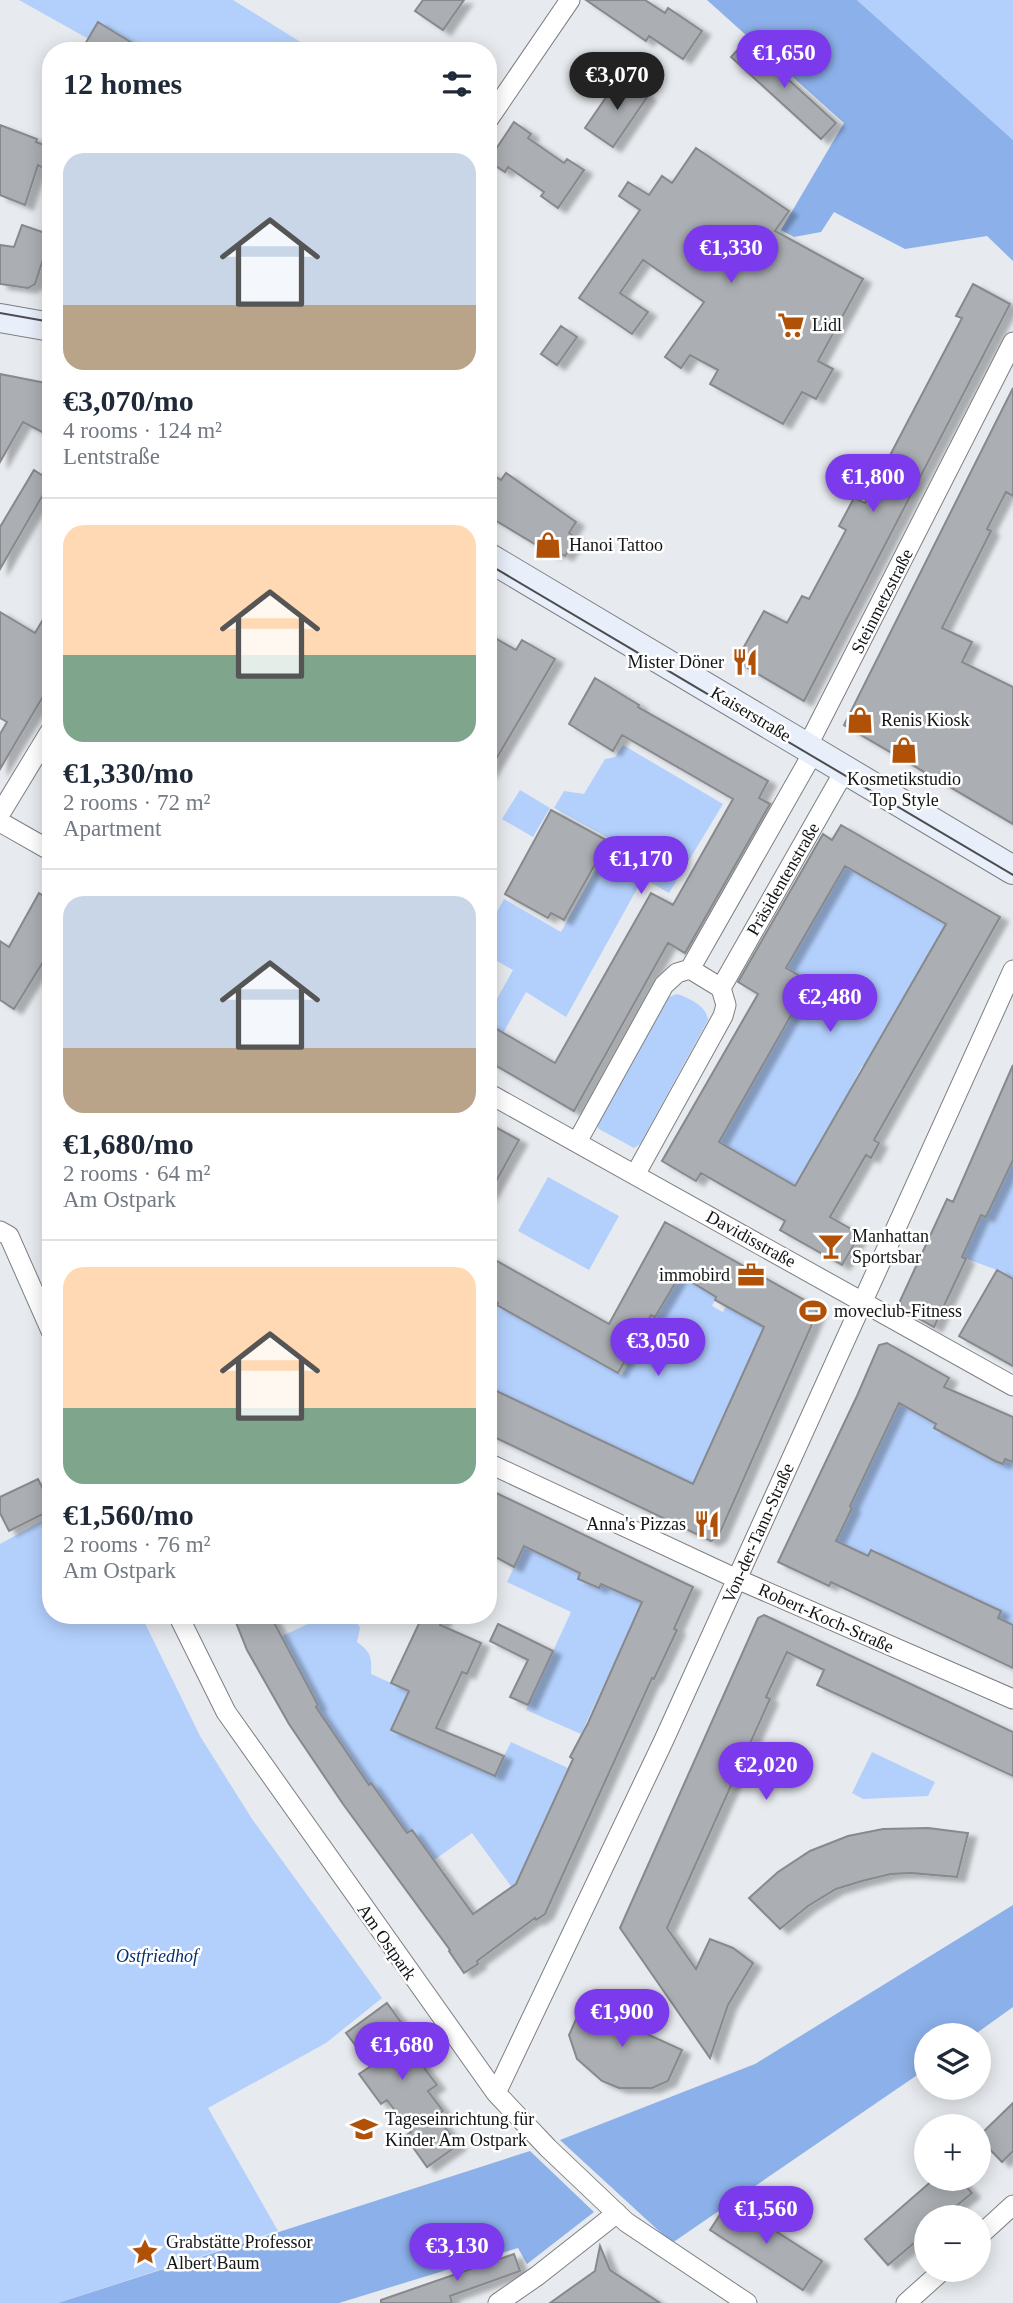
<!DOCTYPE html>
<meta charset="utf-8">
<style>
:root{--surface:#fff;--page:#f6f6f7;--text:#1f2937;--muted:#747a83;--line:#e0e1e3;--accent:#7c3aed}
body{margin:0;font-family:"Times New Roman",serif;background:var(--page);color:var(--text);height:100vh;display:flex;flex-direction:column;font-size:26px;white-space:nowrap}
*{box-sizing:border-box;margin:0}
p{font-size:23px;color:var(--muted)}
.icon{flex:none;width:38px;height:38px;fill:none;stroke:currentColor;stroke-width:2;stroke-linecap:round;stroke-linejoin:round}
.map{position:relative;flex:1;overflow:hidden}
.drawer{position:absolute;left:42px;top:42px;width:455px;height:1582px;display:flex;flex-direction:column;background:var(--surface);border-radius:28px;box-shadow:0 4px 18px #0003}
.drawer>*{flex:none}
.tools{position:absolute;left:914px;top:2023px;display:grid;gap:14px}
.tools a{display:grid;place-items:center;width:77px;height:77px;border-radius:50%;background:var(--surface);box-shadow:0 4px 18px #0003;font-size:35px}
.price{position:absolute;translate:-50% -60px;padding:0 16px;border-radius:24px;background:var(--accent);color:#fff;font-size:23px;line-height:46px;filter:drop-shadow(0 2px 4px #0008)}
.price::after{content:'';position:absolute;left:50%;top:42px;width:21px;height:16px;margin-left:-10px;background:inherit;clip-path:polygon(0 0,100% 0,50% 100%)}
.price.current{background:#222;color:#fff}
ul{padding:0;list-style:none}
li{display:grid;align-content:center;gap:14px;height:371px;padding:0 21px}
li+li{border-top:2px solid var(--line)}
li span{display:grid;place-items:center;height:217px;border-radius:21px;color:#555}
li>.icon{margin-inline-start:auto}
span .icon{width:126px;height:126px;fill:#fffc;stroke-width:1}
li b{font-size:30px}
h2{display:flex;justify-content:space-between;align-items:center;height:84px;padding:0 21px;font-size:30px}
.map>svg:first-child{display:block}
.green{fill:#b3d0fd}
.forest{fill:#8cb0e9}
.building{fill:#abaeb2;stroke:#87898d;stroke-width:2;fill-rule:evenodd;filter:url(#shadow)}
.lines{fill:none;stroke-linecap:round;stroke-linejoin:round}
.minor-casing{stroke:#7d7f82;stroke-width:21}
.secondary-casing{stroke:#7d7f82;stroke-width:30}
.minor{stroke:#fff;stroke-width:19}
.secondary{stroke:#e8effa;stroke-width:28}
.tram{stroke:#4b4d4f;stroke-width:2}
.labels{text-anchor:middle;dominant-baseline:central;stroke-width:5;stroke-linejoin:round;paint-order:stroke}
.poi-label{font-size:18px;fill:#131415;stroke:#fff;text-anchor:start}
.street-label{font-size:18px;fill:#131415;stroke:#fff}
.park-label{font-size:18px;font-style:italic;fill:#043171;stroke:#fff}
</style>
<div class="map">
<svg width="1013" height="2303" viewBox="0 0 1013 2303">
<defs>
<filter id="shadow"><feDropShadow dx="8" dy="4.5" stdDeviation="2" flood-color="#0004"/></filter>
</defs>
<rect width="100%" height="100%" fill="#e7eaee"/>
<!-- green -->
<path class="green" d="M19 0H233L315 51H110Z
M857 0H1013V140Z
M623 745 723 804 669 893 643 878 566 1017 526 992 503 1033 488 1024V1015L513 970 488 956V928L504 899 561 932 612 840 554 808 564 791 584 794 605 759 615 757Z
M520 790 550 808 533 837 502 819Z
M845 866 946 924 913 997 906 994 893 1016 892 1034 884 1030 871 1053 878 1058 871 1071 862 1066 850 1089 858 1094 791 1194 788 1182 729 1148 711 1156 810 982 786 968Z
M677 994C689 998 707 1006 708 1020L640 1144 634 1148 599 1129 597 1126 669 997Z
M1013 1160V1279L997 1270 962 1257 981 1215 986 1217Z
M548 1177 619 1216 589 1270 518 1231Z
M678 1269C687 1284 703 1288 719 1292L712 1306 723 1312 726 1306 769 1320 698 1494 488 1387V1298L583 1353 611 1364 609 1368 622 1375 627 1366 624 1364C638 1337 656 1314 671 1287L673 1288 678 1279Z
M905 1393 920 1415 936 1424 935 1428 986 1450 985 1456 1003 1464 1005 1459 1013 1462V1625L833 1540 845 1523 852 1508 850 1506Z
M51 1516V1615H141L200 1736 252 1819 382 1998 326 2043 208 2108 278 2231 58 2303H0V1544Z
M524 1546 580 1573 578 1579 599 1588 601 1584 656 1592 637 1613 581 1734 526 1710 571 1612 507 1582Z
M327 1615H353L360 1628 357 1642C371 1652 372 1657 371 1674L409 1691 391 1730 427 1746 434 1731 445 1754 494 1776 511 1742 568 1768 519 1877 522 1879 513 1889 472 1833 430 1863 412 1831 407 1833 371 1784 369 1785 316 1707 318 1705 280 1637Z
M872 1752 935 1782 928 1796 863 1799 852 1793Z"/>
<!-- forest -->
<path class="forest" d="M707 0H857L1013 140V261L987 236 905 249 834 212 821 232 794 237 781 230 844 123Z
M1013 1905V2007L974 2035H926V2069L672 2243 560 2140 755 2064Z
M530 2151 594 2212 527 2264 518 2248 339 2303H58Z"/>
<!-- building -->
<path class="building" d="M423 0H464L443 30 415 11Z
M586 0H645L665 13 668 8 702 31 683 59 649 36 646 41Z
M98 22 119 35 146 51H81Z
M746 41 836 123 821 139 731 57Z
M620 77 648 96 613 147 585 128Z
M514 122 531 134 528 138 564 163 567 159 584 170 558 208 541 196 544 192 508 167 505 172 488 161Z
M0 125 37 139 36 142 51 148V173L38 165 25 205 0 195Z
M696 148 789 211 775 231 863 279 818 361 833 369 816 399 802 392 783 424 710 384 718 370 690 355 681 368 665 357 704 302 643 260 620 293 648 312 632 334 579 298 640 210 619 196 628 182 649 195 662 176 672 183Z
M22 225 51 235 35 284 28 288 0 284V245L14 247Z
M973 284 1010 304 804 701 736 661 764 611 787 623 802 596 809 599 846 530 839 526 854 498 865 503 962 318 956 316Z
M561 326 577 337 557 365 541 354Z
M0 374 51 384V421L44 433 23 422 0 462Z
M1013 388V496L1006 492 987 529 991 531 942 628 972 642 962 662 1013 687V824L844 725Z
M34 470 51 481 0 569V527Z
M488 472 501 480 506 473 576 522 569 533 577 538 565 556 556 551 553 555 488 516Z
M51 606V683L0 769V734L7 722 0 718V612L35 633Z
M488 634 516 650 522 640 555 659 488 773Z
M595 678 639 705 638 707 768 781 759 798 770 804 685 953 668 943 574 1111 488 1061V1024L555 1063 651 893 673 905 733 799 622 735 613 751 569 724Z
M551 810 608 841 564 920 551 913 548 918 505 894Z
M841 825 1000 917 874 1140 879 1143 871 1158 866 1155 830 1217 860 1234 842 1265 780 1230 785 1221 701 1173 696 1181 662 1161 758 994 738 982 823 834 832 840ZM845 866 946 924 795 1186 719 1142 810 982 786 968Z
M39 893 51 901V949L14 1009 0 1000V941L9 947Z
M1013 1065V1160L986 1217 981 1215 962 1257 966 1259 934 1327 902 1309 900 1301 947 1199 953 1202Z
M488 1123 519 1140 488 1196Z
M665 1222 815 1306 817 1313 718 1537 711 1541 488 1434V1387L693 1484 764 1327 715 1300 716 1297 680 1275 655 1317 651 1315 618 1373 497 1305 498 1303 488 1298V1256L609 1324Z
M997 1270 1013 1279V1366L959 1336Z
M887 1343 949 1378 944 1387 1013 1417V1462L1005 1459 1003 1464 995 1461 934 1428 936 1424 899 1403 850 1506 852 1508 836 1541 868 1556 871 1550 1001 1611 998 1618 1013 1625V1668L831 1582 829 1586 778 1562 857 1396 879 1345Z
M38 1479 51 1505V1510L9 1531 0 1513V1497Z
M488 1489 693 1587 674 1629 677 1630 654 1679 652 1678 545 1914 536 1920 535 1918 477 1961 478 1964 464 1973 449 1951 450 1950 343 1804 289 1724 247 1650 233 1615H270L318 1705 316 1707 369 1785 371 1783 407 1833 412 1830 473 1914 516 1884 573 1759 570 1757 588 1723 642 1602 601 1584 599 1588 578 1579 580 1573 524 1546 514 1567 488 1553Z
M423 1615H445L440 1625 481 1643 467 1674 462 1672 436 1728 504 1756 495 1776 391 1730 409 1691 391 1683Z
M764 1615 1013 1732V1776L817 1685 824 1670 787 1652 766 1697 770 1699 667 1928 696 1969 710 1939 733 1948 753 1963 728 2005 710 2058 620 1928 758 1618Z
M498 1624 553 1651 528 1705 510 1697 528 1660 490 1641Z
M928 1828 968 1833 957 1877 911 1873 891 1874 862 1881 836 1889 808 1906 780 1929 749 1898 778 1872 810 1851 848 1836 883 1829Z
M612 1999 645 2013 638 2030 682 2050 668 2081 652 2088H619L602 2081 577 2059 569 2035 581 2008 604 2017Z
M387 2003 411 2036 404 2041 437 2085 428 2091 443 2111 436 2115 458 2145 427 2167 405 2136 411 2132 387 2100 381 2104 359 2074 371 2066 346 2033Z
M1013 2103V2151L1002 2162 978 2137Z
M934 2179H959L972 2193 943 2217H926V2233L888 2265 865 2239Z
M729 2201 822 2261 803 2290 710 2230Z
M600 2246 610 2270 660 2303H550L595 2271Z
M514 2254 520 2271 450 2296 452 2303H381V2300Z"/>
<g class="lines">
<defs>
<path id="minor" d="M488 120 570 0
M807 747 1013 342
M0 814 51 730
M0 822 51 851
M690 969 721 988
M488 1093 1013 1386
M577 1142 664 985 677 973 690 969 814 751
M635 1175 723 1016 726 1005 721 988 845 770
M0 1231 9 1236 51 1331
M488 1463 737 1579 1013 1699
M178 1615 226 1712 496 2093 548 2148 626 2222 747 2303
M496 2093 663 1742 1013 970
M978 2237 1013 2205
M498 2303 537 2276 617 2213
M906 2303 943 2270"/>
<path id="secondary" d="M0 318 51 327
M488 557 1013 870"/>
</defs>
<!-- minor casing -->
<use href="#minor" class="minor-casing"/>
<!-- secondary casing -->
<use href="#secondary" class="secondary-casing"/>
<!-- minor -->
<use href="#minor" class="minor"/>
<!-- secondary -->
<use href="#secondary" class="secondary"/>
<!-- tram -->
<path class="tram" d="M0 313 51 322
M488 564 1013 875"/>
</g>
<!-- icons -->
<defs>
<symbol id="supermarket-bare" viewBox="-9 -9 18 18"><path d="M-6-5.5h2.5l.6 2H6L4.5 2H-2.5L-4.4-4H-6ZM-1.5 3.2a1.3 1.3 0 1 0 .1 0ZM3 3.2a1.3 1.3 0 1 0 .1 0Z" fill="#b15107" stroke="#fff" stroke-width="2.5" paint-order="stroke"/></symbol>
<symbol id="shop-bare" viewBox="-9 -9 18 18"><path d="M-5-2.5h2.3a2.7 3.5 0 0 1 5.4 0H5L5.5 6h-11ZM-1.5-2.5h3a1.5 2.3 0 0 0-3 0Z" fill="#b15107" stroke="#fff" stroke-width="2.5" paint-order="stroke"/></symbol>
<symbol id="restaurant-bare" viewBox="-9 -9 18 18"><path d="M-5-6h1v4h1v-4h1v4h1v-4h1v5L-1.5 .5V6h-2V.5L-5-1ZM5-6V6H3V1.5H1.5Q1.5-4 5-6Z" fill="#b15107" stroke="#fff" stroke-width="2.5" paint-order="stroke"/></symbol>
<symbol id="bar-bare" viewBox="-9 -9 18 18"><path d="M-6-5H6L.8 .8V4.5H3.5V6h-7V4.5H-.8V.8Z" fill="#b15107" stroke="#fff" stroke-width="2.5" paint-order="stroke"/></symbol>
<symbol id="office-bare" viewBox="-9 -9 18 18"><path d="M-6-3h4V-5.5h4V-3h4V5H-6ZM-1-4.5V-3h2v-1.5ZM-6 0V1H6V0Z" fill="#b15107" stroke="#fff" stroke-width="2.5" paint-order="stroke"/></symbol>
<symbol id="stadium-bare" viewBox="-9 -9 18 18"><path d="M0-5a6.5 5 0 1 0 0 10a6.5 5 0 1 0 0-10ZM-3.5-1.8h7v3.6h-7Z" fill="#b15107" stroke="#fff" stroke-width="2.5" paint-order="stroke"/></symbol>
<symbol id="school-bare" viewBox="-9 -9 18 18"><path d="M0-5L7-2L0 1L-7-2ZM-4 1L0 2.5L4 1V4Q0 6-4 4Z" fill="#b15107" stroke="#fff" stroke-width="2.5" paint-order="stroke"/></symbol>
<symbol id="sight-bare" viewBox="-9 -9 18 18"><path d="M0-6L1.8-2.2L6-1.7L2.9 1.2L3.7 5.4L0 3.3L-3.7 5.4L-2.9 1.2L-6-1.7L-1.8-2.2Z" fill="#b15107" stroke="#fff" stroke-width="2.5" paint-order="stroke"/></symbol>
</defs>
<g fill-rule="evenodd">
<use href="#supermarket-bare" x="772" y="306" width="38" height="38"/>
<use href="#shop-bare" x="529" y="526" width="38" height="38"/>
<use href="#restaurant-bare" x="726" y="643" width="38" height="38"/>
<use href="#shop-bare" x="841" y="701" width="38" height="38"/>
<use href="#shop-bare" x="885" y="731" width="38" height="38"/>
<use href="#bar-bare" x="812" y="1227" width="38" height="38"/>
<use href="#office-bare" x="732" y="1256" width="38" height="38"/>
<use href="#stadium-bare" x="794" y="1292" width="38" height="38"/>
<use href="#restaurant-bare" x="688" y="1505" width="38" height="38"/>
<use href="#school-bare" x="345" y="2110" width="38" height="38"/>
<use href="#sight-bare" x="126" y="2233" width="38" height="38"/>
</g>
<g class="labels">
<!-- poi labels -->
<g class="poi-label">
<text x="812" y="325">Lidl</text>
<text x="569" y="545">Hanoi Tattoo</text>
<text x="724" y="662" text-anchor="end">Mister Döner</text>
<text x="881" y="720">Renis Kiosk</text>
<text x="904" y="779" text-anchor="middle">Kosmetikstudio<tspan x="904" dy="21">Top Style</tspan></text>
<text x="852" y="1236">Manhattan<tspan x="852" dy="21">Sportsbar</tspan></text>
<text x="730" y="1275" text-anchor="end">immobird</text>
<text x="834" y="1311">moveclub-Fitness</text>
<text x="686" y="1524" text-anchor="end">Anna's Pizzas</text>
<text x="385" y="2119">Tageseinrichtung für<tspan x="385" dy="21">Kinder Am Ostpark</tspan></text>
<text x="166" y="2242">Grabstätte Professor<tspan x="166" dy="21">Albert Baum</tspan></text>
</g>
<!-- street labels -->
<g class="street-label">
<text transform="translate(882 601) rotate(-63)">Steinmetzstraße</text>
<text transform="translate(751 714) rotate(31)">Kaiserstraße</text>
<text transform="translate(783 879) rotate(-60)">Präsidentenstraße</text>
<text transform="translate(751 1239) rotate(29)">Davidisstraße</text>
<text transform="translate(758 1533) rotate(-66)">Von-der-Tann-Straße</text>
<text transform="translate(826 1618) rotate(24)">Robert-Koch-Straße</text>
<text transform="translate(387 1942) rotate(55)">Am Ostpark</text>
</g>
<!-- park labels -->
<g class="park-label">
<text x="157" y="1956">Ostfriedhof</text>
</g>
</g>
</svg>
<div class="tools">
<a><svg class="icon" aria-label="layers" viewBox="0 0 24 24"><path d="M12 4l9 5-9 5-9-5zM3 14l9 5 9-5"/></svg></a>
<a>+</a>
<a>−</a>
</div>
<b class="price" style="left:784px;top:90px">€1,650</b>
<b class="price current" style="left:617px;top:112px">€3,070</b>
<b class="price" style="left:731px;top:285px">€1,330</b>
<b class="price" style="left:873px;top:514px">€1,800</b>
<b class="price" style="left:641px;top:896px">€1,170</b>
<b class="price" style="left:830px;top:1034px">€2,480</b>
<b class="price" style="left:658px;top:1378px">€3,050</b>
<b class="price" style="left:766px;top:1802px">€2,020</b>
<b class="price" style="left:622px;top:2049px">€1,900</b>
<b class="price" style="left:402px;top:2082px">€1,680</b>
<b class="price" style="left:766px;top:2246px">€1,560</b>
<b class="price" style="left:457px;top:2283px">€3,130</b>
<section class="drawer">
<h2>12 homes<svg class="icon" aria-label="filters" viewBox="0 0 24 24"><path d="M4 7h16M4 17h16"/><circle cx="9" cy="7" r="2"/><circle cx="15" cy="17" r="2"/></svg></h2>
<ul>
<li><span style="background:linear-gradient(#c9d6e8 70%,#b9a48a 0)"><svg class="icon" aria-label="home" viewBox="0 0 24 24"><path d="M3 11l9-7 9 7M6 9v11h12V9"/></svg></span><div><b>€3,070/mo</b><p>4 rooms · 124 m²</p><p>Lentstraße</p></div></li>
<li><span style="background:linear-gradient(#ffd9b3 60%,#7fa58c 0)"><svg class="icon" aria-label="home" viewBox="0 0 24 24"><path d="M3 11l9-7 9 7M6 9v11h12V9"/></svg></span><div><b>€1,330/mo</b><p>2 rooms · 72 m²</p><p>Apartment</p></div></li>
<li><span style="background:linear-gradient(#c9d6e8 70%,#b9a48a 0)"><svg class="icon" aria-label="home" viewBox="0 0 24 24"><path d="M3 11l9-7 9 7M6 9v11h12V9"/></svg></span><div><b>€1,680/mo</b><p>2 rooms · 64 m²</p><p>Am Ostpark</p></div></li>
<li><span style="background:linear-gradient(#ffd9b3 65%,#7fa58c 0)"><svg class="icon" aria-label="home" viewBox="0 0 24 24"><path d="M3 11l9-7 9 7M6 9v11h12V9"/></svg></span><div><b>€1,560/mo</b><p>2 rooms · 76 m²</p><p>Am Ostpark</p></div></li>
</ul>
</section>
</div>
